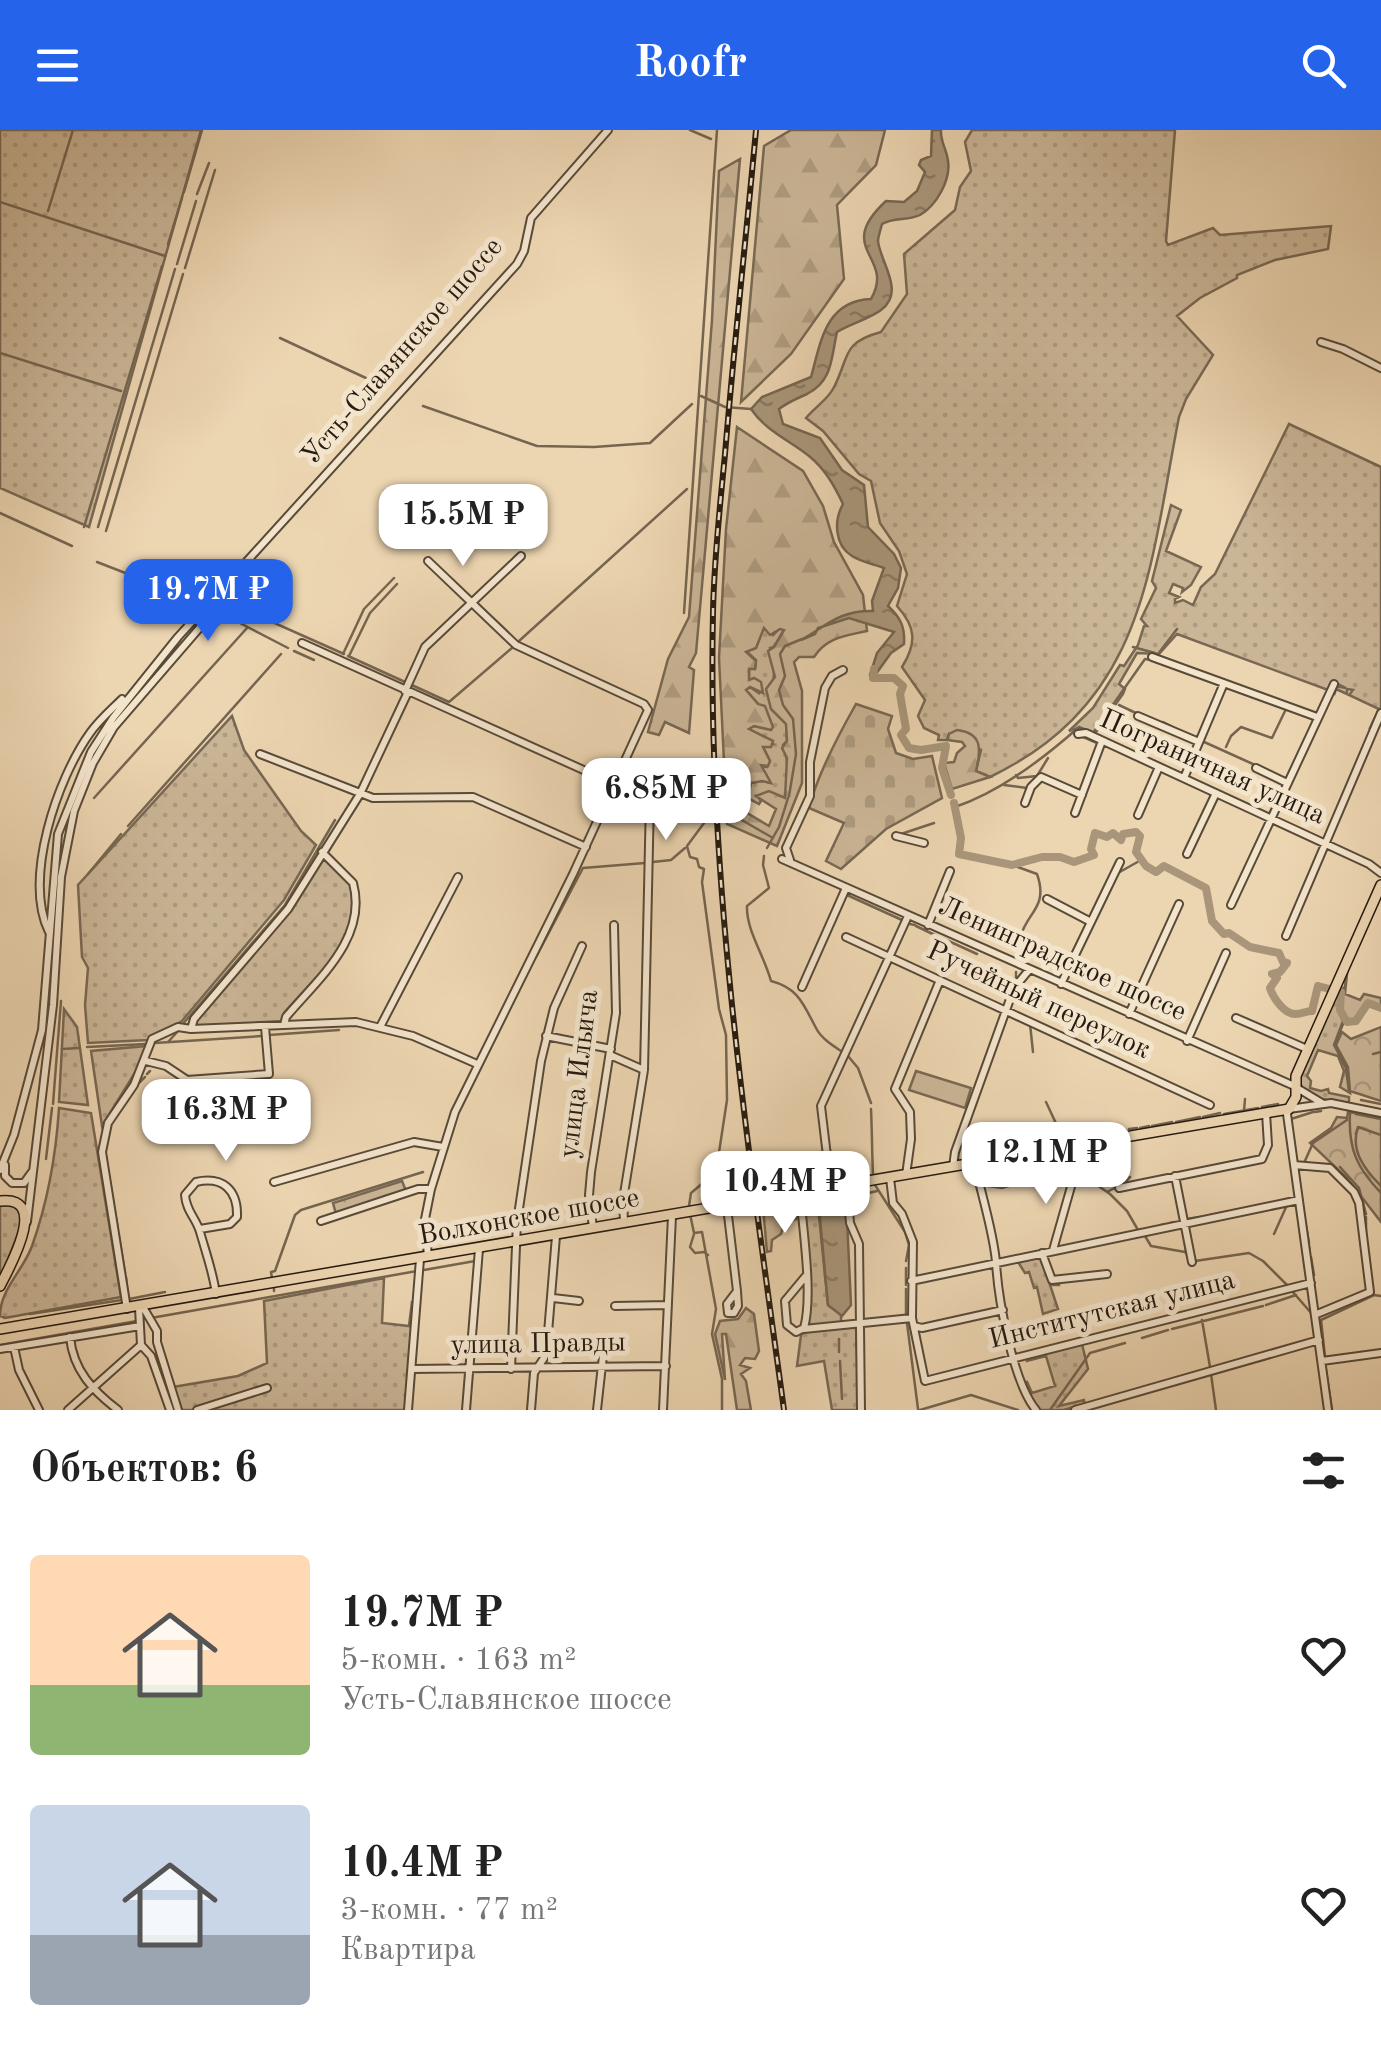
<!DOCTYPE html>
<html lang="ru">
<meta charset="utf-8">
<style>
:root{--surface:#fff;--page:#f6f6f6;--text:#222;--muted:#767676;--accent:#2563eb}
body{margin:0;font-family:"Old Standard TT",serif;background:var(--page);color:var(--text);height:100vh;display:flex;flex-direction:column;font-size:38px;white-space:nowrap}
*{box-sizing:border-box;margin:0}
p{font-size:32px;color:var(--muted)}
.icon{flex:none;width:55px;height:55px;fill:none;stroke:currentColor;stroke-width:2;stroke-linecap:round;stroke-linejoin:round}
.map{position:relative;height:1280px;overflow:hidden}
.details{display:flex;flex-direction:column;background:var(--surface);flex:1}
.details>*{flex:none}
.price{position:absolute;translate:-50% -85px;padding:0 22px;border-radius:20px;background:#fff;color:#222;font-size:32px;line-height:65px;filter:drop-shadow(0 2px 5px #0008)}
.price::after{content:'';position:absolute;left:50%;top:60px;width:30px;height:22px;margin-left:-15px;background:inherit;clip-path:polygon(0 0,100% 0,50% 100%)}
.price.selected{background:var(--accent);color:#fff}
ul{padding:0;list-style:none}
li{display:flex;align-items:center;gap:30px;height:250px;padding:0 30px}
li span{display:grid;place-items:center;flex:none;width:280px;height:200px;border-radius:10px;color:#555}
li>.icon{margin-inline-start:auto}
span .icon{width:120px;height:120px;fill:#fffc;stroke-width:1}
li b{font-size:42px}
h2{display:flex;justify-content:space-between;align-items:center;height:120px;padding:0 30px;font-size:42px}
header{display:flex;justify-content:space-between;align-items:center;height:130px;padding:0 30px;background:var(--accent);color:#fff;font-size:45px;font-weight:600}
.map>svg:first-child{display:block}
.grass{fill:url(#grass-dots);stroke:#786853;stroke-width:2.5}
.forest{fill:url(#forest-firs);stroke:#786853;stroke-width:2.5;fill-rule:evenodd}
.cemetery{fill:url(#cemetery-stones);stroke:#786853;stroke-width:2.5}
.park{fill:url(#park-crowns);stroke:#786853;stroke-width:2.5}
.pitch{fill:#cab596;stroke:#786853;stroke-width:2.5}
.water{fill:url(#water-ripples);stroke:#756550;stroke-width:2.5}
.lines{fill:none;stroke-linecap:round;stroke-linejoin:round}
.stream{stroke:#756550;stroke-width:2.5}
.river{stroke:#a9967a;stroke-width:8}
.minor-casing{stroke:#584a38;stroke-width:10}
.major-casing{stroke:#261b10;stroke-width:12}
.minor{stroke:#f3e4cc;stroke-width:6}
.major{stroke:#ecd5b1;stroke-width:9}
.rail-casing{stroke:#261b10;stroke-width:6}
.rail{stroke:#f3e4cc;stroke-width:2.5;stroke-dasharray:8;stroke-linecap:butt}
.labels{text-anchor:middle;dominant-baseline:central;stroke-width:10;stroke-linejoin:round;paint-order:stroke}
.street-label{font-size:28px;fill:#261b10;stroke:#f3e4cc}
</style>
<header><svg class="icon" aria-label="menu" viewBox="0 0 24 24"><path d="M4 6h16M4 12h16M4 18h16"/></svg>Roofr<svg class="icon" aria-label="search" viewBox="0 0 24 24"><circle cx="10" cy="10" r="6"/><path d="M15 15l6 6"/></svg></header>
<div class="map">
<svg width="1381" height="1280" viewBox="0 0 1381 1280">
<defs>
<pattern id="grass-dots" width="8" height="8" patternUnits="userSpaceOnUse" patternTransform="scale(2.5)"><rect width="8" height="8" fill="#cab596"/><path d="M2 2h.1M6 6h.1" fill="none" stroke="#ad9b80" stroke-width="1.8" stroke-linecap="round"/></pattern>
<pattern id="forest-firs" width="22" height="20" patternUnits="userSpaceOnUse" patternTransform="scale(2.5)"><rect width="22" height="20" fill="#cab596"/><path d="M5 1l3.5 6h-7zM16 11l3.5 6h-7z" fill="#ad9b80"/></pattern>
<pattern id="cemetery-stones" width="16" height="16" patternUnits="userSpaceOnUse" patternTransform="scale(2.5)"><rect width="16" height="16" fill="#cab596"/><path d="M2 7V4a2 2 0 0 1 4 0v3zM10 15v-3a2 2 0 0 1 4 0v3z" fill="#ad9b80"/></pattern>
<pattern id="park-crowns" width="20" height="18" patternUnits="userSpaceOnUse" patternTransform="scale(2.5)"><rect width="20" height="18" fill="#cab596"/><path d="M2 6a3 3 0 1 1 6 0M12 15a3 3 0 1 1 6 0" fill="none" stroke="#ad9b80"/></pattern>
<pattern id="water-ripples" width="26" height="14" patternUnits="userSpaceOnUse" patternTransform="scale(2.5)"><rect width="26" height="14" fill="#a9967a"/><path d="M2 4q2-2 4 0t4 0M15 11q2-2 4 0t4 0" fill="none" stroke="#897a63"/></pattern>
</defs>
<rect width="100%" height="100%" fill="#ecd5b1"/>
<filter id="stains"><feTurbulence type="fractalNoise" baseFrequency=".002" numOctaves="4"/><feColorMatrix values="0 0 0 0 .2 0 0 0 0 .09 0 0 0 0 .02 0 0 0 .5 -.17"/></filter>
<radialGradient id="worn" r=".72"><stop offset=".6" stop-color="#630" stop-opacity="0"/><stop offset="1" stop-color="#630" stop-opacity=".3"/></radialGradient>
<!-- grass -->
<path class="grass" d="M0 0H201L89 397 0 358Z
M972 0H1175L1166 111 1168 115 1213 98 1220 105 1331 96 1328 119 1275 130 1237 145V148L1200 168 1177 186 1213 225 1186 269 1179 287C1149 438 1147 571 990 647L976 641 981 620 949 604 947 610H938L939 605 924 598 918 586 925 570 902 537C917 513 916 497 897 476L907 444 899 421 880 393 871 351 859 344 823 301 806 288C814 278 827 270 833 259 850 228 840 213 881 202L907 164 904 124 955 80 960 57 971 41 965 12Z
M1289 294 1381 337V580L1373 599 1370 598 1379 579 1349 565 1353 560 1347 559V564L1336 559 1334 565 1335 556 1346 558 1334 552 1328 560 1177 504 1159 524 1137 523 1119 554 1125 559 1123 564 1094 605 1078 598 1069 601 1093 578 1120 535 1124 536 1138 515 1144 496H1147L1141 489 1156 458 1152 451 1171 375 1181 380 1166 421 1201 437 1191 455 1182 462 1183 458 1173 454 1169 463 1179 467 1175 469V473L1183 470 1193 475 1201 457 1215 444Z
M763 498 773 505 780 498 784 500 774 517 770 518C771 526 774 535 774 543 773 569 762 572 786 593L787 611 783 615C789 630 789 654 785 668L757 666 761 671 759 674 748 668 751 653 762 651 770 653 761 635 767 637 770 631 763 617 773 614 749 599 753 596 766 598 758 574 746 560 750 557 760 564 749 550V538L755 539 756 530 746 521 756 518Z
M232 586 244 620 301 701 316 715 284 770 182 891 148 910 88 913 85 875 88 838 82 827 78 755Z
M323 726 352 756 354 791 333 829 284 883 281 892 195 896 194 892 289 779Z
M1335 867 1339 869V882L1343 891 1334 915 1346 938 1350 963 1340 957 1344 941 1338 926 1318 920 1307 946 1311 951 1310 958 1321 961 1328 959 1329 963 1349 967V973L1321 969 1302 958 1298 947Z
M64 879 77 897 88 975 59 972Z
M147 916 141 933 102 996 91 921Z
M59 978 91 983 121 1167 5 1188 0 1186C0 1159 23 1141 32 1116 48 1071 56 1025 59 978Z
M845 1062V1066L824 1071 818 1077 828 1175 841 1184V1194L806 1198 802 1075 806 1069Z
M11 1074 19 1080 22 1094 0 1149V1075Z
M1040 1125 1048 1150 1060 1155H1050L1058 1179 1043 1184 1037 1157 1034 1158 1029 1142 1025 1143 1018 1132Z
M384 1148 382 1193 409 1196 412 1172H417L406 1280H181L173 1257 238 1246 267 1233 264 1171Z
M856 1196 859 1280H832L824 1231 797 1236 801 1205 804 1202Z
M1082 1214 1088 1239 1059 1276 1084 1270 1085 1276 1071 1280H1038L1023 1254 1027 1252 1032 1263 1055 1256 1046 1226 1027 1231V1227Z"/>
<!-- forest -->
<path class="forest" d="M791 0H885L876 35 837 75 844 149 791 224 741 272 764 16Z
M740 29 696 523 689 537 694 540 689 603 665 592 659 605 648 602 668 529 689 487 712 190 719 41Z
M737 297 803 341 823 376 834 412 863 465 867 501C845 506 827 507 814 527H799L794 532 802 561V653L777 716 727 694 719 528 726 399ZM764 498 770 505 780 499 784 500 774 517 768 521 775 547 766 559 771 579 786 594 787 611 782 618 787 628 785 668 769 661 756 666 776 679 769 696 742 680 751 653 762 651 771 653 761 635 768 636 770 631 763 617H771L773 611 749 599 754 596 771 600 773 597 765 576 758 574 746 560 750 557 763 563 761 552 754 548 749 550V539H755L756 531 746 522 756 518Z
M957 600C983 603 981 620 976 641L990 647 952 659 944 633 954 632 957 623 965 616 962 612 947 610 949 604Z
M1347 843 1345 864 1360 870 1364 864 1381 868V877L1367 873 1353 892C1336 888 1344 873 1341 861L1345 857Z
M1077 1021 1074 1041 1060 1034 1025 1040V1051L1002 1058 981 1055 977 1038Z
M790 1071H794L796 1089 784 1094 781 1104 772 1110 771 1121 767 1122 763 1077Z
M746 1178 754 1184 759 1221 755 1229 745 1228 740 1235 750 1238 741 1244 746 1251 751 1280H737L726 1204H722L725 1250 715 1204 720 1191 738 1189Z"/>
<!-- cemetery -->
<path class="cemetery" d="M856 574 892 586 888 599 896 623 913 629 932 626 942 668 886 699 841 739 826 731 844 693 809 678C817 646 839 604 856 574Z"/>
<!-- park -->
<path class="park" d="M1381 897V971L1350 961 1348 937 1336 915 1342 902 1351 909Z
M1348 982 1381 987V1092L1347 1048 1310 1013 1331 998 1337 987 1347 988Z
M402 1051 406 1061 336 1084 333 1073Z"/>
<!-- pitch -->
<path class="pitch" d="M916 941 971 958 965 978 909 960Z"/>
<!-- water -->
<path class="water" d="M932 0H941C940 11 947 20 948 31 951 50 936 76 920 85 908 91 894 87 882 94 881 98 878 107 878 111 880 132 906 162 881 180 871 188 850 194 837 202 831 228 833 251 807 264 796 269 788 272 779 279L783 294 820 308 842 340 864 355 868 397 894 424 901 438 898 458 888 476C901 488 905 497 904 514L891 523 873 548 870 545 877 523 894 502 849 488 818 498 815 504 801 510C825 497 839 480 873 481L872 471 884 438C874 434 861 432 852 426 834 415 834 390 843 374 834 355 825 339 809 326 789 310 766 301 751 279L762 267 811 247C821 212 825 171 871 169 896 126 833 120 886 71L904 72 917 61 925 42 919 35 921 30 931 26Z
M846 1067 851 1175 842 1186 828 1175 819 1077 824 1071Z"/>
<g class="lines">
<!-- stream -->
<path class="stream" d="M690 0 711 9
M184 62 202 0
M197 64 209 33
M0 72 165 126
M48 81 73 0
M168 114 182 68
M177 134 196 71
M185 138 215 40
M280 208 368 249
M0 223 121 261
M701 266 725 277 751 279
M423 276 537 316 594 317 650 313 692 274
M0 383 72 416
M84 397 162 136
M98 397 175 139
M106 401 183 144
M97 432 146 451 188 472 192 477 185 487
M252 483 344 524
M684 483 717 0
M206 505 224 489 238 492 288 518
M519 511 687 359
M1133 517 1155 523
M294 521 314 530
M343 524 364 479 394 448
M1158 524 1177 499
M348 526 449 572 513 517
M349 526 370 483 397 454
M1119 575 1140 585
M1163 592 1171 596
M1093 603 1145 529 1151 530
M1081 606 1097 613
M1202 611 1255 635
M1226 617 1231 606 1241 597 1272 608 1286 579
M1016 645 1018 648 1037 646 1048 628
M1286 649 1290 640
M1004 655 1027 658
M789 666 796 624 793 589 783 575 779 560 785 546 780 524 785 516 802 509
M94 668 247 498
M955 677C997 663 1043 629 1079 597L1084 599
M1261 681 1270 685
M1269 684 1283 655
M128 696 281 524
M901 704 934 693
M767 718 779 697 788 668
M764 726 763 735 769 758 747 776C746 800 764 825 771 851 799 858 804 876 816 898 821 908 832 915 841 921
M653 732 671 730 685 718
M1012 735 1037 744C1049 778 1026 783 1021 806 1019 816 1024 821 1020 831
M1118 743 1141 730
M88 744 121 704
M847 765 902 790
M910 794 915 795
M916 796 939 807
M942 808 977 824
M536 827 583 738 645 733
M1016 850V842
M1340 861 1345 857 1347 843
M1345 889 1335 914 1346 937 1349 962
M1030 894 1033 922
M182 895 285 775 335 690
M269 905 339 900
M168 912 179 900
M155 913 262 906
M87 917 146 914
M62 919 79 918
M1373 924 1381 922
M848 926 858 938 871 973
M147 944 150 941
M139 953 145 947
M1361 970 1381 974
M1046 972 1060 1002
M53 974 61 871
M1262 977 1278 974
M871 979C872 1001 872 1022 873 1045
M1244 981 1245 969
M1315 982 1321 981
M1350 983C1348 1019 1357 1038 1381 1063
M1224 984 1258 978
M1356 984 1381 989
M1203 987 1220 983
M1291 989 1313 982
M1176 992 1200 987
M1152 996 1172 992
M1140 998 1149 996
M1129 999 1137 998
M1123 1000H1126
M1113 1002 1120 1001
M1062 1004 1066 1012
M1098 1005 1111 1002
M1381 1005 1358 997C1350 1020 1364 1039 1381 1056
M1085 1007 1094 1006
M1066 1009 1077 1008
M1068 1024 1073 1037
M46 1029 52 978
M1304 1033 1313 1013 1347 990
M1031 1034 1057 1030
M1340 1037 1359 1058 1366 1084
M1012 1038 1030 1035
M1078 1042 1110 1064
M982 1043 1007 1039
M1046 1050 1054 1033
M110 1052 118 1100
M1125 1052 1130 1047
M875 1055 905 1102 909 1115 906 1131
M1107 1062 1124 1053
M1110 1064 1127 1081 1138 1100
M852 1067 877 1061
M689 1076 691 1063 716 1042 727 970 726 905 719 879 702 752 704 739 699 737 697 729 690 727 687 716 710 685 740 689 773 708
M1242 1079 1252 1077
M1227 1082 1235 1080
M690 1084 694 1103 702 1102 716 1179 712 1204 722 1249V1280
M1304 1084 1309 1113
M1210 1085 1225 1082
M1186 1089 1207 1086
M1170 1093 1181 1091
M1161 1095 1166 1094
M1153 1097 1159 1096
M694 1104 690 1117 695 1123 704 1122 708 1125
M1274 1104 1287 1075
M1366 1104V1087
M119 1106 125 1143
M1145 1106 1151 1116 1185 1122 1189 1126
M1184 1108 1186 1121
M1309 1116 1310 1124
M1311 1127 1314 1145
M1195 1131 1249 1123 1263 1131 1288 1156
M906 1138V1155
M424 1140 475 1131
M126 1147 128 1167
M272 1148 271 1142 275 1141 295 1085 301 1080 423 1042
M274 1158V1161
M1292 1161 1312 1184
M129 1169 165 1162
M1266 1175 1296 1165
M30 1184 122 1170
M906 1184V1159
M151 1188 417 1141
M1202 1190 1210 1237
M1321 1190 1374 1165 1381 1166
M1321 1190 1325 1227
M907 1193 918 1279
M1172 1199 1263 1176
M1142 1208 1168 1200
M839 1209V1222
M0 1215 137 1191
M840 1231 842 1269
M1259 1231 1271 1227
M1325 1233 1332 1280
M1211 1244 1216 1280
M920 1280 971 1265 1018 1280
M1050 1280 1090 1223 1125 1213
M1064 1280 1077 1276"/>
<!-- river -->
<path class="river" d="M874 539 873 548H894L903 556 900 564 906 599 901 605 909 618 921 620 946 616 942 638 951 665
M954 673 961 708 959 724 1012 735 1042 727H1060L1074 732 1094 725 1091 719 1095 703 1107 707 1113 703 1121 710 1123 704 1136 702 1140 706 1136 722 1146 736 1156 742 1164 736 1206 758 1212 791 1224 804 1229 803 1250 817 1279 823 1283 832 1287 833 1280 842 1272 844 1277 848 1270 858C1273 868 1285 885 1296 884 1302 884 1306 881 1312 881L1318 856 1341 862 1340 880 1347 892 1356 891 1368 873 1381 878"/>
<defs>
<path id="minor" d="M1321 212 1343 219 1381 238
M302 513 650 670 644 940 623 1070 624 1092
M1152 527 1317 587
M405 561 425 517 521 426
M1138 586 1199 612
M1078 604 1086 603 1369 734 1381 743
M260 624 373 668 473 667 586 717
M1256 638 1287 653
M1184 648 1224 553
M1025 673 1031 657 1041 647 1082 665
M1075 683 1102 611
M1138 685 1159 637
M896 706 924 713
M1187 724 1216 663
M782 729 1292 955 1322 973
M790 730 786 718 810 666V632L825 558 832 546 843 540
M1047 769 1091 792
M1231 775 1334 554
M928 795 950 741
M49 802C23 749 57 649 90 603 99 590 111 580 122 569
M1286 806 1381 583
M846 807 1210 975
M1061 854 1120 732
M802 857 846 758
M1129 884 1179 774
M1236 888 1307 919
M284 895 286 887C318 849 368 808 353 753L322 722
M380 897 458 747
M191 899 356 892 413 906 477 934
M546 906 611 919
M1187 911 1226 823
M610 925 644 940
M146 931 166 936 187 950 269 944 265 897
M975 1033C981 1065 993 1099 996 1132 998 1169 1013 1252 1036 1280
M5 1035V1046L12 1053H24L32 1042
M1294 1035 1330 1038 1354 1062 1359 1073 1370 1162 1317 1184
M953 1037 955 1022 1014 858 1029 840
M0 1040 14 1005 42 900 58 704 91 622 113 588 178 507 517 134 524 121 531 88 608 0
M906 1045 911 1009 910 982 895 959 940 850
M1175 1046 1192 1132
M890 1048 893 1073 902 1084 913 1112 912 1188 925 1251 1311 1153
M274 1052 414 1012 443 1017
M847 1056 850 1093 859 1114 861 1280
M1119 1058 1262 1029 1268 1015 1266 983
M831 1059 821 976 908 786
M800 1064C803 1100 813 1166 804 1198L796 1202 787 1195 785 1171 805 1147
M727 1077 737 1161 738 1176 734 1183H728L727 1174 737 1161
M321 1091 418 1059H431
M27 1092 53 875 61 747 74 681 93 633 114 597 215 480 216 469
M593 1098 589 1065 591 1042 616 883 614 795
M200 1099 230 1094 237 1087C238 1060 223 1046 196 1052L185 1065C186 1081 196 1088 200 1102 206 1123 213 1142 216 1164
M1053 1120 1078 1032 1077 1015
M1042 1123 1052 1150 1107 1144
M428 1127 425 1089 431 1059 455 982 573 744 648 580 644 574 516 515 428 431
M911 1151 1299 1070
M553 1168 579 1171
M615 1176 668 1175
M143 1177 157 1201V1212L178 1280
M127 1179 102 1022 108 993 134 955 152 909 178 897 191 899 194 889 288 779 360 664 408 562
M914 1196 922 1198 1003 1180
M804 1199 912 1188
M70 1207C73 1240 93 1261 118 1280
M141 1215 151 1226 170 1280
M14 1217 19 1240 39 1280
M0 1219 140 1196
M1322 1231 1381 1223
M412 1239 666 1236
M511 1239 517 1092 541 931 554 878 582 816
M68 1280 141 1215 139 1178
M197 1280 267 1258
M408 1280 420 1129
M466 1280 479 1119
M531 1280 534 1243 544 1228 547 1215 556 1106
M597 1280 605 1208
M663 1280 672 1086
M1075 1280 1319 1210
M1328 1280 1287 984 1289 979 1331 973 1381 983"/>
<path id="major" d="M0 1071C51 1065 9 1138 0 1156
M0 1199 1289 979 1296 967V946L1381 755"/>
</defs>
<!-- minor casing -->
<use href="#minor" class="minor-casing"/>
<!-- major casing -->
<use href="#major" class="major-casing"/>
<!-- minor -->
<use href="#minor" class="minor"/>
<!-- major -->
<use href="#major" class="major"/>
<defs>
<path id="rail" d="M756 0C746 108 734 216 725 324 720 376 714 429 713 482 707 749 748 1016 784 1280"/>
</defs>
<!-- rail casing -->
<use href="#rail" class="rail-casing"/>
<!-- rail -->
<use href="#rail" class="rail"/>
</g>
<g class="labels">
<!-- street labels -->
<g class="street-label">
<text transform="translate(403 222) rotate(-49)">Усть-Славянское шоссе</text>
<text transform="translate(1212 638) rotate(24)">Пограничная улица</text>
<text transform="translate(1062 830) rotate(24)">Ленинградское шоссе</text>
<text transform="translate(1038 871) rotate(25)">Ручейный переулок</text>
<text transform="translate(580 944) rotate(-83)">улица Ильича</text>
<text transform="translate(529 1088) rotate(-10)">Волхонское шоссе</text>
<text transform="translate(1112 1181) rotate(-14)">Институтская улица</text>
<text transform="translate(538 1215) rotate(-1)">улица Правды</text>
</g>
</g>
<rect width="100%" height="100%" filter="url(#stains)"/>
<rect width="100%" height="100%" fill="url(#worn)"/>
</svg>
<b class="price" style="left:463px;top:439px">15.5M ₽</b>
<b class="price selected" style="left:208px;top:514px">19.7M ₽</b>
<b class="price" style="left:666px;top:713px">6.85M ₽</b>
<b class="price" style="left:226px;top:1034px">16.3M ₽</b>
<b class="price" style="left:1046px;top:1077px">12.1M ₽</b>
<b class="price" style="left:785px;top:1106px">10.4M ₽</b>
</div>
<section class="details">
<h2>Объектов: 6<svg class="icon" aria-label="filters" viewBox="0 0 24 24"><path d="M4 7h16M4 17h16"/><circle cx="9" cy="7" r="2"/><circle cx="15" cy="17" r="2"/></svg></h2>
<ul>
<li><span style="background:linear-gradient(#ffd9b3 65%,#8fb573 0)"><svg class="icon" aria-label="home" viewBox="0 0 24 24"><path d="M3 11l9-7 9 7M6 9v11h12V9"/></svg></span><div><b>19.7M ₽</b><p>5-комн. · 163 m²</p><p>Усть-Славянское шоссе</p></div><svg class="icon" aria-label="heart" viewBox="0 0 24 24"><path d="M12 20l-8-8c-3-5 5-10 8-4 3-6 11-1 8 4z"/></svg></li>
<li><span style="background:linear-gradient(#c9d6e8 65%,#9aa5b1 0)"><svg class="icon" aria-label="home" viewBox="0 0 24 24"><path d="M3 11l9-7 9 7M6 9v11h12V9"/></svg></span><div><b>10.4M ₽</b><p>3-комн. · 77 m²</p><p>Квартира</p></div><svg class="icon" aria-label="heart" viewBox="0 0 24 24"><path d="M12 20l-8-8c-3-5 5-10 8-4 3-6 11-1 8 4z"/></svg></li>
</ul>
</section>
